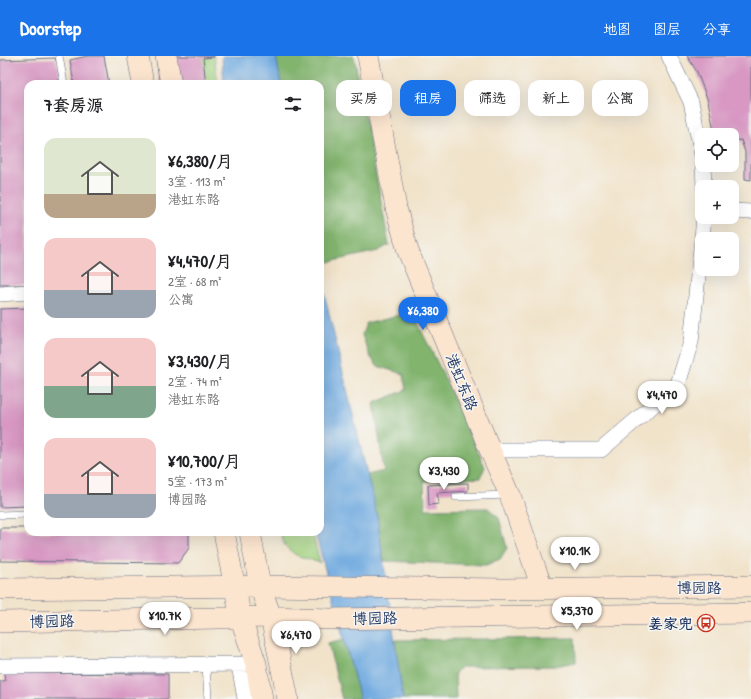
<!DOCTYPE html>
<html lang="zh">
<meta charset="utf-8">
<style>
:root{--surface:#fff;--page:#f2f2f2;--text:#202124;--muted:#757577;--accent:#1a73e8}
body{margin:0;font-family:"Patrick Hand","LXGW WenKai TC",sans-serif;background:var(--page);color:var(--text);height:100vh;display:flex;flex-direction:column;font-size:15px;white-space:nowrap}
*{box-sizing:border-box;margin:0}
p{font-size:13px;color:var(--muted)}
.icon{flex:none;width:22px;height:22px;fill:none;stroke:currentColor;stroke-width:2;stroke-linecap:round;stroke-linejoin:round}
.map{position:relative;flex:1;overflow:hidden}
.drawer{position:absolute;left:24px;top:24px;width:300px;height:456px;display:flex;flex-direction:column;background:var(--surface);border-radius:12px;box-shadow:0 4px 16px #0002}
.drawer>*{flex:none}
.banner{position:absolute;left:336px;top:24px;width:355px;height:36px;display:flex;gap:8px}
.tools{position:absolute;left:695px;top:72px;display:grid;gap:8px}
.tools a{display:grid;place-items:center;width:44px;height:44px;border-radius:8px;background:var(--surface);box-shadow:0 4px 16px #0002;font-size:20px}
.price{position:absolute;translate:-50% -34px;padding:0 9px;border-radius:14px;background:#fff;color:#222;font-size:13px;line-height:26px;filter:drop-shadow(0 1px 2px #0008)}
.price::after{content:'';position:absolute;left:50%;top:24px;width:12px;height:9px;margin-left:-6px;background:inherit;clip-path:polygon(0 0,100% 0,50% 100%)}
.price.current{background:var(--accent);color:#fff}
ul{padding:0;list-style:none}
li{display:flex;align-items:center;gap:12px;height:100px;padding:0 20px}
li span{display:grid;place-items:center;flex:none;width:112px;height:80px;border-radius:12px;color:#555}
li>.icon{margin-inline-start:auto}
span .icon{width:48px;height:48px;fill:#fffc;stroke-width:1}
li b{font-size:17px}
h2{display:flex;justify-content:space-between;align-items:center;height:48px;padding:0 20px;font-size:17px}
.tag{padding:0 14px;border-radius:12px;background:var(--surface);box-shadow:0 4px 16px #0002;font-size:14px;line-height:36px}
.tag.current{background:var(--accent);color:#fff}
header{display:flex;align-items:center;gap:24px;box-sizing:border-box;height:56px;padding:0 20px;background:var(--accent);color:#fff}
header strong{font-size:19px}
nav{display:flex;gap:22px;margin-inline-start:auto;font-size:14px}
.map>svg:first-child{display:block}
.green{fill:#a3d280;stroke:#5f806f}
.forest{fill:#82b46e;stroke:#4e7266}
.water{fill:#6ea9df;stroke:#446c9e}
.building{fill:#d898c3}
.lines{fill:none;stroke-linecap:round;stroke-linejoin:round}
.lane-casing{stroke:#666e84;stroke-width:8}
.street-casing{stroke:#666e84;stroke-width:16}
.secondary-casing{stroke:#666e84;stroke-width:22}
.lane{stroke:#fff;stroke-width:7}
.street{stroke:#fff;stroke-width:15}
.secondary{stroke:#fce5cf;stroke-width:21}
.labels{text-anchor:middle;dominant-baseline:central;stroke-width:3;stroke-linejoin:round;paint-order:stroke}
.street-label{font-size:15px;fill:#1b2f5e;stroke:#f6f6f2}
.poi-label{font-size:15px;font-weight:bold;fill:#1b2f5e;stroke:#f6f6f2;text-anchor:end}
</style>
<header>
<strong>Doorstep</strong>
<nav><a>地图</a><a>图层</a><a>分享</a></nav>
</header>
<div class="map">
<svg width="751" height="643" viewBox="0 0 751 643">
<rect width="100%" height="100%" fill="#f6f6f2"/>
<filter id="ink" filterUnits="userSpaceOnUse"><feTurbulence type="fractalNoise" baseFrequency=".025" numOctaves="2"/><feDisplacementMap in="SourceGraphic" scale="8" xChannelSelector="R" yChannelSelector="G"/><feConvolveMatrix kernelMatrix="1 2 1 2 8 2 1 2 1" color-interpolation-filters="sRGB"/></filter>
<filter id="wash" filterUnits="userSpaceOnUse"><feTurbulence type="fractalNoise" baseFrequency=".012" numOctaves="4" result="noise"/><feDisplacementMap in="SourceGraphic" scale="16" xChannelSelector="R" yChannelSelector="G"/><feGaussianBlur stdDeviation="0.9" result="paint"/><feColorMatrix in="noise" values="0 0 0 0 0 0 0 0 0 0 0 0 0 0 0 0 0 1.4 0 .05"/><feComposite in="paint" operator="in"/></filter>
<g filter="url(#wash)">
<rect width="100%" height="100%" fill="#f1e3ca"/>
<!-- green -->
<path class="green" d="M199 0H214L218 28H204Z
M280 476H312L320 507 296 499 285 490Z"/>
<!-- forest -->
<path class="forest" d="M276 0H354L389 189 378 195 320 208V28H281Z
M412 256 442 316 485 411 480 422 424 425 425 453 488 452 499 462 507 492 500 503 486 509 383 505 377 460 367 419 384 415 374 347 406 334 403 318 377 310 370 300 362 279 366 267Z
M575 582 576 606 555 610 461 611 455 617 456 643H403L394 584Z
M344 583 360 643H342L328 587Z"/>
<!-- water -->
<path class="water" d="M222 0H276L281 28H224Z
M320 220 377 460 403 643H360L315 476H320Z"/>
<g id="blocks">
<!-- building -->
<path class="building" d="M88 0H104L109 28H74L70 4Z
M156 0H214V1L203 2 206 28H160Z
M687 0H751V124L745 123V96L741 84 732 85V79H715L708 45 697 16Z
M55 2 59 13V28H28V229H0V4Z
M28 252V450L0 451V253Z
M468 427V435L437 437 439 448 429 449 428 429Z
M0 472H28V476H189V492L178 507 0 505Z
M4 617 168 618V643H0V625H5Z"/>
</g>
</g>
<g filter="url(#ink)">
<use href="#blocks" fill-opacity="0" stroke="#666e84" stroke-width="1"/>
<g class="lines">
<defs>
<path id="lane" d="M59 0 64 28
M456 441 507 439
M0 459 28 458
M206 609 208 643"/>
<path id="street" d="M669 0 691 46 702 99
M703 109 704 131
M732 155 751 156
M702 183 704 161
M0 238 28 236
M490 394H601L678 328 691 286 702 183
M239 609 245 643
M0 610 256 608"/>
<path id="secondary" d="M138 0 143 28
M166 0 171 28
M368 0 396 152 408 195 490 394 510 439 542 532
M224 476 241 563 256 608 262 643
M250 476 260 530 271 561 288 643
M0 533 260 530 504 533 751 530
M0 566 271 561 330 563 751 557"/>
</defs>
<!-- lane casing -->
<use href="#lane" class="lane-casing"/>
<!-- street casing -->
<use href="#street" class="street-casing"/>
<!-- secondary casing -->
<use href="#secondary" class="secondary-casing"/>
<!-- lane -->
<use href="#lane" class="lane"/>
<!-- street -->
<use href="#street" class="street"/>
<!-- secondary -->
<use href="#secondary" class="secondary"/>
</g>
</g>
<!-- icons -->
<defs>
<symbol id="bus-ring" viewBox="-11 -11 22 22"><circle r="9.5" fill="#f6f6f2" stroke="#c8321e" stroke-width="1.5"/><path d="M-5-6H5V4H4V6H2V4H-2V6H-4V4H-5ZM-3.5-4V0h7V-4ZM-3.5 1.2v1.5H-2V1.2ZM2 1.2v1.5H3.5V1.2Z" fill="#c8321e"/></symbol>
</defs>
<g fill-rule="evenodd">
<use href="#bus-ring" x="696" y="557" width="20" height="20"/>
</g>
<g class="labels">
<!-- street labels -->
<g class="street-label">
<text transform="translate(462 326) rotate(68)">港虹东路</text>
<text x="699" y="531">博园路</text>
<text transform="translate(375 562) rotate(-1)">博园路</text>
<text transform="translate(52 565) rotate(-1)">博园路</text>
</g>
<!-- poi labels -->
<g class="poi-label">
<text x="693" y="567">姜家兜</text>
</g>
</g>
</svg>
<div class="tools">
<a><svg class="icon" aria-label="locate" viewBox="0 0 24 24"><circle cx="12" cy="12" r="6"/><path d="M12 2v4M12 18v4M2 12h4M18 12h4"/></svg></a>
<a>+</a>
<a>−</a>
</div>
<b class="price current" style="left:423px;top:275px">¥6,380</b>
<b class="price" style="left:662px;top:359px">¥4,470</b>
<b class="price" style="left:444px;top:435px">¥3,430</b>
<b class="price" style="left:575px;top:515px">¥10.1K</b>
<b class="price" style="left:577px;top:575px">¥5,370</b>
<b class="price" style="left:165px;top:580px">¥10.7K</b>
<b class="price" style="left:296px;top:599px">¥6,470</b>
<div class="banner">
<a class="tag">买房</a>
<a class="tag current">租房</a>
<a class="tag">筛选</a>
<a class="tag">新上</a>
<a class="tag">公寓</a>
</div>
<section class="drawer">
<h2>7套房源<svg class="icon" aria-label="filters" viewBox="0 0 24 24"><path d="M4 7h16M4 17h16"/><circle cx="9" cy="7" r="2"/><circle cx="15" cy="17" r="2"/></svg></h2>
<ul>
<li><span style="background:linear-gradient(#dfe7d0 70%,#b9a48a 0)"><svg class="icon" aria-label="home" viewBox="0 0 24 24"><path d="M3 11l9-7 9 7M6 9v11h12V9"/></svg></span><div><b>¥6,380/月</b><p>3室 · 113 m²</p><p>港虹东路</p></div></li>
<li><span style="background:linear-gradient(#f6c9c9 65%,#9aa5b1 0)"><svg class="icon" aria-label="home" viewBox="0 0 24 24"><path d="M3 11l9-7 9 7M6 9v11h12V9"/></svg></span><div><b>¥4,470/月</b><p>2室 · 68 m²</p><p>公寓</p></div></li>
<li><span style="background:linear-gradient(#f6c9c9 60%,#7fa58c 0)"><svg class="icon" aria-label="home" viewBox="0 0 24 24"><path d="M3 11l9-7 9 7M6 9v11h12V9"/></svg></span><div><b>¥3,430/月</b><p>2室 · 74 m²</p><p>港虹东路</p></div></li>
<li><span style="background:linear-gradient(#f6c9c9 70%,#9aa5b1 0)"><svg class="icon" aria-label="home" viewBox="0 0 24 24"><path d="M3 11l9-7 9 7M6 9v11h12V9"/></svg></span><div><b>¥10,700/月</b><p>5室 · 173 m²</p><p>博园路</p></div></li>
</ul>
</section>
</div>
